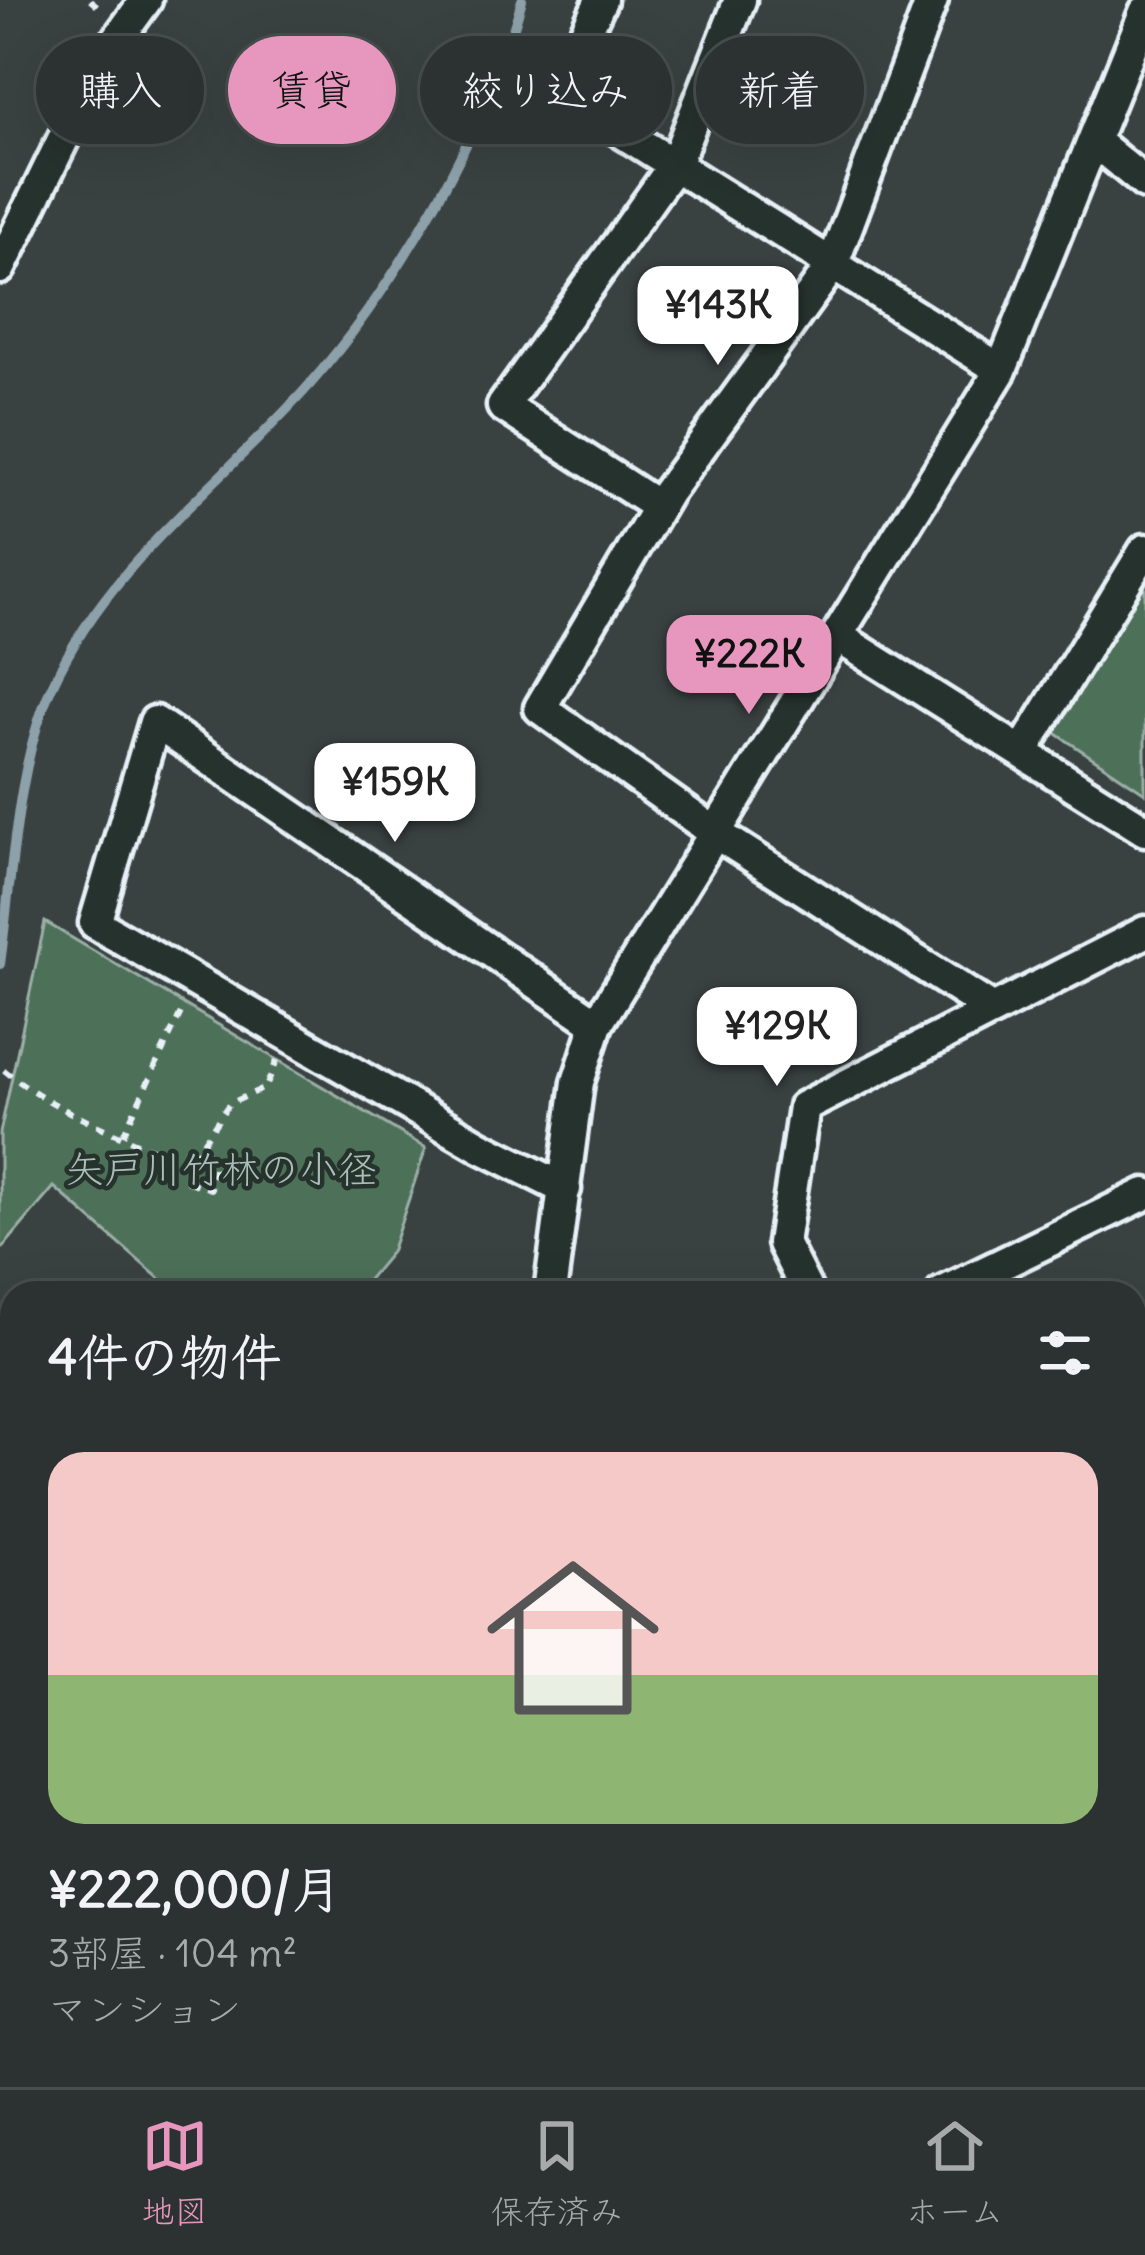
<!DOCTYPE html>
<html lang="ja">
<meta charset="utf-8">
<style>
:root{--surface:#2c3231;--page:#383e3d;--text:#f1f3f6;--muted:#a6aaab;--line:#484d4d;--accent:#e797bd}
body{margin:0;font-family:Delius,"Klee One",sans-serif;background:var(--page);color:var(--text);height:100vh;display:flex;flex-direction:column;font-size:45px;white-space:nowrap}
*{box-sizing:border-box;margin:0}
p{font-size:39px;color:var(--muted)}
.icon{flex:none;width:66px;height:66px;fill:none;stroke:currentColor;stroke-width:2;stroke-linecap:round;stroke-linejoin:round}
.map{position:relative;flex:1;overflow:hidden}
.sheet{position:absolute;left:0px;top:1281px;width:1146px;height:807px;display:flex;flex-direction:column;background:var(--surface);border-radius:36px 36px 0 0;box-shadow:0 12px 48px #0002,0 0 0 3px var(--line)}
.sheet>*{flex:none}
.guide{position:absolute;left:36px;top:36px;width:1074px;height:108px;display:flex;gap:24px}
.price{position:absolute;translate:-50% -102px;padding:0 27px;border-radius:24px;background:#fff;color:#222;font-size:39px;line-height:78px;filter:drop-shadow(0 3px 6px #0008)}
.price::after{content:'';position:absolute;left:50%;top:72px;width:36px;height:27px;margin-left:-18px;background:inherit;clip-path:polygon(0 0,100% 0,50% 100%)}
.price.on{background:var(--accent);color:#111}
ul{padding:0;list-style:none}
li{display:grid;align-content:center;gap:24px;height:636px;padding:0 48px}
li+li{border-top:3px solid var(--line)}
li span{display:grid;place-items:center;height:372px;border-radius:36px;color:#555}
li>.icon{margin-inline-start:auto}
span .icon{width:216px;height:216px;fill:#fffc;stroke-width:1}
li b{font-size:51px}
h2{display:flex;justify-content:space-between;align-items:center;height:144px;padding:0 48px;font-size:51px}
.tag{padding:0 42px;border-radius:54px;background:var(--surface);box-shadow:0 12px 48px #0002,0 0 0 3px var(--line);font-size:42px;line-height:108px}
.tag.on{background:var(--accent);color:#111}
.tab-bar{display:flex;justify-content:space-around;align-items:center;height:168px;border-top:3px solid var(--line);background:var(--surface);font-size:33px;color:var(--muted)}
.tab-bar a{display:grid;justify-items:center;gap:6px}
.tab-bar .on{color:var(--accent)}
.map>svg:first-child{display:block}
.green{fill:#4e6f59;stroke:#9bb0a8;stroke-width:3}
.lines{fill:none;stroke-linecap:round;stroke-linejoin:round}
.stream{stroke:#8da1aa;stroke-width:10}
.minor-casing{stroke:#e8f1f8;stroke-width:39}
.tertiary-casing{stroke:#e8f1f8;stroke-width:48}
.path{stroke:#e8f1f8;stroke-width:6;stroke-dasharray:9 9;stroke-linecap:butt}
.minor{stroke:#26332d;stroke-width:30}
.tertiary{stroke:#26332d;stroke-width:39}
.labels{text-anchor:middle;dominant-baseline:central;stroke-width:9;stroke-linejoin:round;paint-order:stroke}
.park-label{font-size:39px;fill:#aabdb8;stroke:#26332d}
</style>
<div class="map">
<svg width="1145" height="2087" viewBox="0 0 1145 2087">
<rect width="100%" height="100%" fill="#3a4241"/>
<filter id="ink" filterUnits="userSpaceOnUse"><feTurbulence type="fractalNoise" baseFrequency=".00833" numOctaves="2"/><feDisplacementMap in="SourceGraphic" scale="24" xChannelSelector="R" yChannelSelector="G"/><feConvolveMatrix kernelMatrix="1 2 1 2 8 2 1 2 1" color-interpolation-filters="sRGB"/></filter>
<g filter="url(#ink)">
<!-- green -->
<path class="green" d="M1145 582V793L1048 728Z
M45 922 426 1148 391 1252 357 1293H176L54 1187 0 1251V1133Z"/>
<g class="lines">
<!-- stream -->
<path class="stream" d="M0 964C12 877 16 765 52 686 111 559 223 484 312 382 401 279 486 130 522 0"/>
<defs>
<path id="minor" d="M601 0 558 92 1001 370
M932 0 832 266 667 493 540 708 714 832 993 1010
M1094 141 1145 183
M0 268 101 62 146 0
M659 507 503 406 675 164 740 0
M840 638 1145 830
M1022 752 1145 550
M565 1189 481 1147 95 923 155 722 597 1024
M550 1293 578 1082 597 1024 1001 370 1145 12
M808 1293 783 1243 804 1107 1145 932
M942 1293 1145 1194
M1134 1472 1145 1488
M1134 1562 1145 1554
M0 1726 12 1721
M1134 1773 1145 1797
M264 2076 267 2087
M675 2076 679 2087
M352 2087 384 2076
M940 2087 955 2076"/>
<path id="tertiary" d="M0 1813 12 1834
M101 2076 104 2087
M1105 2087 1121 2076"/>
</defs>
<!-- minor casing -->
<use href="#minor" class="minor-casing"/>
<!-- tertiary casing -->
<use href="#tertiary" class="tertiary-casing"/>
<!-- path -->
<path class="path" d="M90 0 104 11
M4 1070C57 1113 125 1138 188 1164L229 1104 266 1087 277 1060
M123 1135 184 1006
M187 1164 188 1182 211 1189 214 1168 201 1146"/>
<!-- minor -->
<use href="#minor" class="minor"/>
<!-- tertiary -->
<use href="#tertiary" class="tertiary"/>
</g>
</g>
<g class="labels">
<!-- park labels -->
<g class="park-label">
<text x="221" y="1169">矢戸川竹林の小径</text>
</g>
</g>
</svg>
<b class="price" style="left:718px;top:368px">¥143K</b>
<b class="price on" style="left:749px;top:717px">¥222K</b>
<b class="price" style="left:395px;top:845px">¥159K</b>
<b class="price" style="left:777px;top:1089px">¥129K</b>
<div class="guide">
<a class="tag">購入</a>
<a class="tag on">賃貸</a>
<a class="tag">絞り込み</a>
<a class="tag">新着</a>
</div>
<section class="sheet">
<h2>4件の物件<svg class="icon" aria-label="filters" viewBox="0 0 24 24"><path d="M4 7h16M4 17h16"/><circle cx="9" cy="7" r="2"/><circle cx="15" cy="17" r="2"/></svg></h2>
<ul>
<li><span style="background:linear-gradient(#f6c9c9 60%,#8fb573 0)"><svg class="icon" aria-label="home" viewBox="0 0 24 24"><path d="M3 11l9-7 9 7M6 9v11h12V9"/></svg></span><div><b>¥222,000/月</b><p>3部屋 · 104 m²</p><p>マンション</p></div></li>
</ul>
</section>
</div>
<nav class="tab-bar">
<a class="on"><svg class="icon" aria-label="map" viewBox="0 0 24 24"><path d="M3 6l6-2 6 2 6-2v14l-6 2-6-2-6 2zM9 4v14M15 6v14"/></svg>地図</a>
<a><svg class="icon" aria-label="saved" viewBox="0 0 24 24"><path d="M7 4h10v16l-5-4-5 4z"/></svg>保存済み</a>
<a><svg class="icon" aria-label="home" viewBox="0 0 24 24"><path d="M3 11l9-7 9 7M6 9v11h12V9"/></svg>ホーム</a>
</nav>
